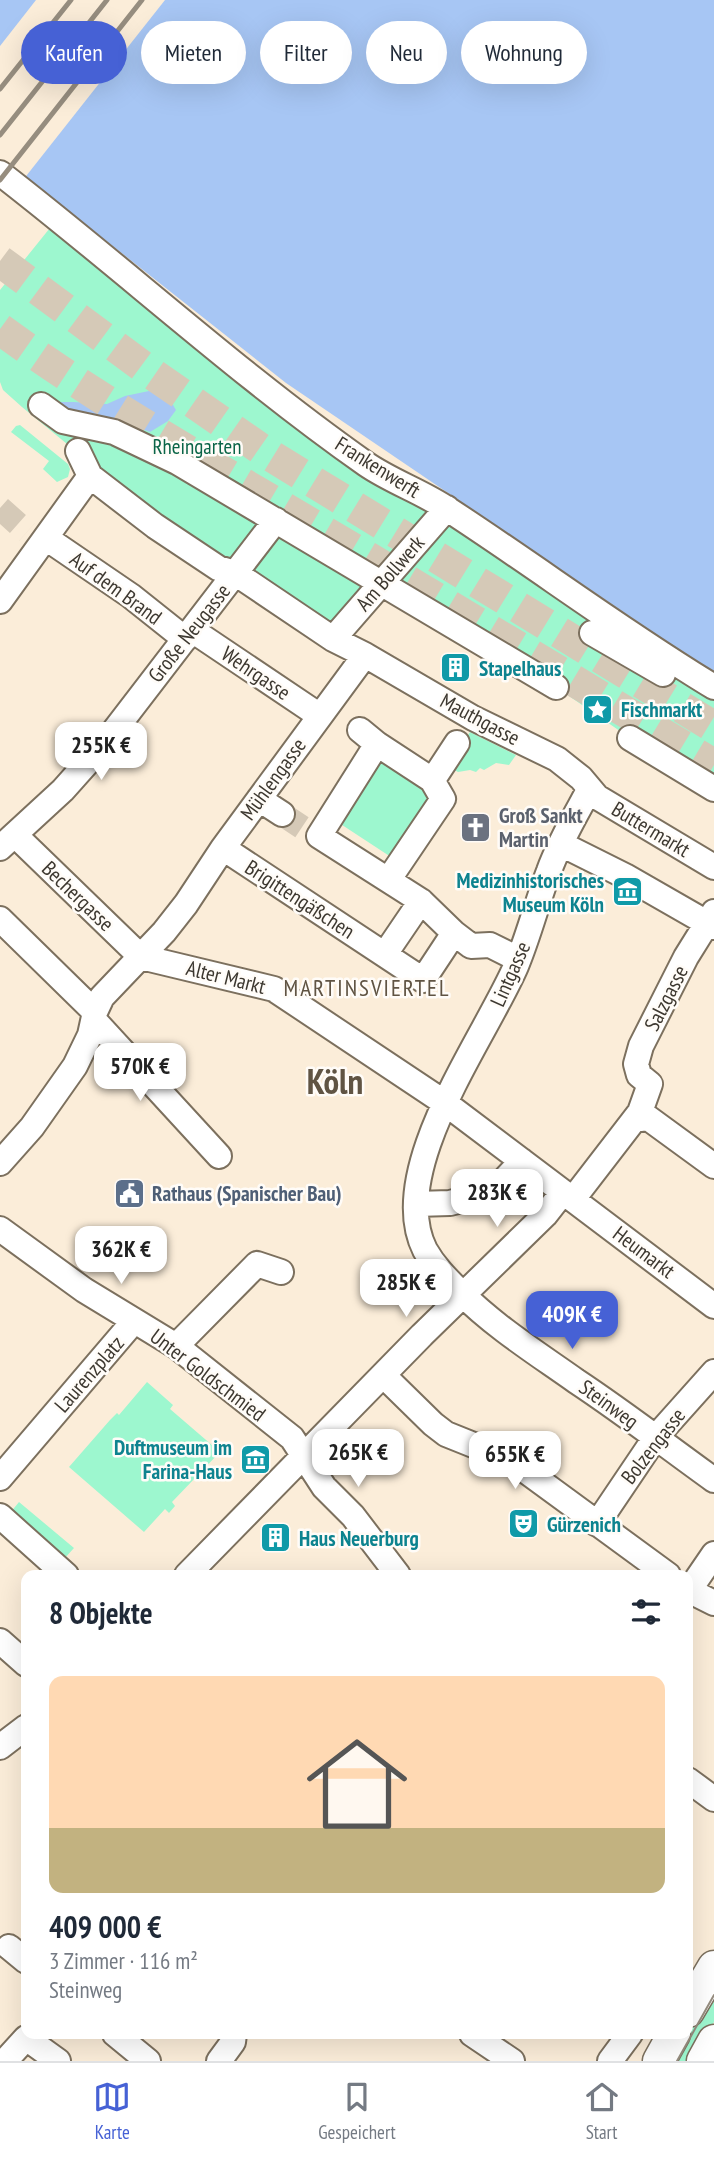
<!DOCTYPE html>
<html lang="de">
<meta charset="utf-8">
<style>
:root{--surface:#fff;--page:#f2f2f3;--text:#1f2937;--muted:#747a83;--line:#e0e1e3;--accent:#4661d5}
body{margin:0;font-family:"PT Sans Narrow",sans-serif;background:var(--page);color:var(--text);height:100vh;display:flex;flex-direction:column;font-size:26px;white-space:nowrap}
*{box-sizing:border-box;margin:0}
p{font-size:23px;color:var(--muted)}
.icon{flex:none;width:38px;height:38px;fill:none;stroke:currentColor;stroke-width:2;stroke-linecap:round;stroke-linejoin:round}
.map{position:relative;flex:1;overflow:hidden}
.details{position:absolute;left:21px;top:1570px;width:672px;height:469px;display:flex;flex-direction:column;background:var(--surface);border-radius:14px;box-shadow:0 7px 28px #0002}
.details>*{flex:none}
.guide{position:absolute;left:21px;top:21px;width:672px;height:63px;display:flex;gap:14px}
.price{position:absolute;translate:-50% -60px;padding:0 16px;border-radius:14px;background:#fff;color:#222;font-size:23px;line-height:46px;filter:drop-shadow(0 2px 4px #0008)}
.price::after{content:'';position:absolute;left:50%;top:42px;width:21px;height:16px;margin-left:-10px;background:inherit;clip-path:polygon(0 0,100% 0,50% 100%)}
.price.active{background:var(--accent);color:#fff}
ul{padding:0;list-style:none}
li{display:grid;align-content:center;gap:14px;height:371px;padding:0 28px}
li+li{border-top:2px solid var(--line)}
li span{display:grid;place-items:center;height:217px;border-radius:14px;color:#555}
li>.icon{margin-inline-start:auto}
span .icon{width:126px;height:126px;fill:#fffc;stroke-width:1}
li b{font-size:30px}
h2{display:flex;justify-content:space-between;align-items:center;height:84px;padding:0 28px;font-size:30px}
.tag{padding:0 24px;border-radius:32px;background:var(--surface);box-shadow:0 7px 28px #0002;font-size:24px;line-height:63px}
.tag.active{background:var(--accent);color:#fff}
.tabs{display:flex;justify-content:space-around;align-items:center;height:98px;border-top:2px solid var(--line);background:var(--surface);font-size:19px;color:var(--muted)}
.tabs a{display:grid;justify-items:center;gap:4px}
.tabs .active{color:var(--accent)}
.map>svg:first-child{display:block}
.green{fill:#9df7cf}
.water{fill:#a7c6f4}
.pier{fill:#fbedd9}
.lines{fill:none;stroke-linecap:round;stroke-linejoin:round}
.minor-tunnel{stroke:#d5c9b7;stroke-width:24;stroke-dasharray:24 12;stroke-linecap:butt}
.major-tunnel{stroke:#d5c9b7;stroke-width:32;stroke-dasharray:32 16;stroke-linecap:butt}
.minor-casing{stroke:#7c705e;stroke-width:28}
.major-casing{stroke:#7c705e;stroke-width:35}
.minor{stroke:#fff;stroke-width:24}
.major{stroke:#fff;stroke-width:32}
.tram{stroke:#968d7f;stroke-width:2}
.rail{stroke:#968d7f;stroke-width:5}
.labels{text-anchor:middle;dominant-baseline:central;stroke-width:5;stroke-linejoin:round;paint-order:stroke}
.park-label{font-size:21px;fill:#0a6447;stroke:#fffcf8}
.street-label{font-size:21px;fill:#3d3830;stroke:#fffcf8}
.culture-label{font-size:21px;font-weight:bold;fill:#0d838f;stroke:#fffcf8;text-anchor:start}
.worship-label{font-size:21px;font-weight:bold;fill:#5b616d;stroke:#fffcf8;text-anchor:start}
.service-label{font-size:21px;font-weight:bold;fill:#4e5e75;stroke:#fffcf8;text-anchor:start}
.neighbourhood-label{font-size:23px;letter-spacing:2px;fill:#605443;stroke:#fffcf8}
.town-label{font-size:35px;font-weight:bold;fill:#605443;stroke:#fffcf8}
</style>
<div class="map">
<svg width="714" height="2061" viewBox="0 0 714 2061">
<rect width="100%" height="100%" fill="#fbedd9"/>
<!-- green -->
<path class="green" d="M58 218 226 358 714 687V789L630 738 556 687 381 582 333 639 218 568 22 407 3 390 0 382V290Z
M20 425 68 464 70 469 68 477 57 482 43 469 49 461 11 432 16 426Z
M470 732 516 755 509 765 496 763 484 770 480 768 476 772 470 770 458 772 448 766Z
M379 756 437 793 394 859 336 821Z
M147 1382 173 1405 170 1409 220 1452 172 1502 175 1506 169 1513 165 1509 144 1532 69 1467 110 1420 117 1413 119 1415Z
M19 1502 74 1548 64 1559 10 1513Z
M714 1985V2022L692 2061H670Z"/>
<!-- water -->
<path class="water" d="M0 0H714V677L635 620 286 383 0 157Z
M149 391C164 393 169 397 176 410L168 421 150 432 118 420H94L57 405 61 402H73L107 404 125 396Z"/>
<!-- pier -->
<path class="pier" d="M36 0H165L23 180 0 162V46Z"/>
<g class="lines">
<!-- minor-tunnel -->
<path class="minor-tunnel" d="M0 508 27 532
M282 814 306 830"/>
<!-- major-tunnel -->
<path class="major-tunnel" d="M0 261 154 375 268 454 714 727
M0 329C103 404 214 466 323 531 454 608 584 687 714 765"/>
<defs>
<path id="minor" d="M0 173C123 268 238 374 366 464 392 482 423 492 449 510 538 568 623 632 714 687
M41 405 63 421 114 432 177 462 556 687
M78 451 90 476 155 526 218 568 235 573 333 639 365 655 473 718 557 759 581 778 597 797 714 867
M46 538 131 596 185 639
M0 601 90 476
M192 630 320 716
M592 633 663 674
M333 639 447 508
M360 730 377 744 432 780
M630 738 714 789
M436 775 457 743
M589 790C575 816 559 843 549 871 537 902 529 935 516 966 485 1038 385 1171 425 1250 434 1266 446 1278 459 1291 495 1327 535 1352 576 1381 623 1412 668 1447 714 1480
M259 799 282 814
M15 835 141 957
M561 844 625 876 714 927
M0 848 63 790 104 744 276 520
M223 848 423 980 454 933 421 901 319 836 377 744
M389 879 443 799 432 780 434 777
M0 919 95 1012
M454 933 471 946 490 945 518 959
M385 954 421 901
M141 957 274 989 445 1103 714 1306
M94 1020 219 1156
M642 1119 640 1112 650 1084 639 1075 636 1064 641 1046 686 957 714 912
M0 1163 32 1127 75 1066 90 1035 95 1012 102 997 164 932 186 904 223 848 365 655
M573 1199 640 1112 714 1166
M416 1204 450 1203 493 1192 522 1161
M0 1229 84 1290 176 1346 292 1438 324 1487 353 1516 398 1575
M176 1346 257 1264 281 1272
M384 1376 433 1424 446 1434 511 1460 668 1575
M0 1478 134 1321
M0 1516 66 1575
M597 1524 655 1438 714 1372
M187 1575 422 1335 545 1215 563 1192
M688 1590 714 1603
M688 1592 714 1554
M0 1641 26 1664
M0 1747 26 1727
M688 1780 714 1799
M9 1947 26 1961
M115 2034 148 2061
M472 2034 512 2061
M5 2061 26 2038 58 2061
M219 2061 233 2042 234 2034
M610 2061 630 2034"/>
<path id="major" d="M688 2011 714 1967
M659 2061 674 2034
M703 2061 714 2041"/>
</defs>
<!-- minor casing -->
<use href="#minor" class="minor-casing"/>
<!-- major casing -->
<use href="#major" class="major-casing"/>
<!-- minor -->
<use href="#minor" class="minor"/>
<!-- major -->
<use href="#major" class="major"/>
<!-- tram -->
<path class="tram" d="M677 2061 714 1995"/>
<!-- rail -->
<path class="rail" d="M0 89 71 0
M0 135 107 0
M0 180 142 0"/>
</g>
<!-- icons -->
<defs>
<symbol id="building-square" viewBox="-11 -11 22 22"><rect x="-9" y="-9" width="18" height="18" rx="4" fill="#0f9aa8" stroke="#fffcf8"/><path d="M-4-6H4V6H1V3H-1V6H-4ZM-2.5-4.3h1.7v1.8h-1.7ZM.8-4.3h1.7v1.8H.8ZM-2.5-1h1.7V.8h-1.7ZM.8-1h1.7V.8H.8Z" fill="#fff"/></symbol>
<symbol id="sight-square" viewBox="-11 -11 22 22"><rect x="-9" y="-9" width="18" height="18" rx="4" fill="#0f9aa8" stroke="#fffcf8"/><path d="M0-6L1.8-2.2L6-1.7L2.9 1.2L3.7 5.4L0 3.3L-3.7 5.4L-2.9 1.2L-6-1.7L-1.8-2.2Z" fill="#fff"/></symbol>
<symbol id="church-square" viewBox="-11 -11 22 22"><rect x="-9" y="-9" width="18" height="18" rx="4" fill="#6b7280" stroke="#fffcf8"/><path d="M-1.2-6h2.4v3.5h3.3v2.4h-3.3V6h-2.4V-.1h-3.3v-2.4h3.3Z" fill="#fff"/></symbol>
<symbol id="museum-square" viewBox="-11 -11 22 22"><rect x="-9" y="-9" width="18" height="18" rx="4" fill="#0f9aa8" stroke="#fffcf8"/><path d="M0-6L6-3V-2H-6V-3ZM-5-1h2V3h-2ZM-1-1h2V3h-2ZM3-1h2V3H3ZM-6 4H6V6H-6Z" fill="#fff"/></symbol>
<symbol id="civic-square" viewBox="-11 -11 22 22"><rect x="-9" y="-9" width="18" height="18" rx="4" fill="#5c6f8a" stroke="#fffcf8"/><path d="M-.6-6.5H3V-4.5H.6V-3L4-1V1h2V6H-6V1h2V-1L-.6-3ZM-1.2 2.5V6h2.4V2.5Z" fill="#fff"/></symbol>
<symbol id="theatre-square" viewBox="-11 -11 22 22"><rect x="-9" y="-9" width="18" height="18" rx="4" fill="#0f9aa8" stroke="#fffcf8"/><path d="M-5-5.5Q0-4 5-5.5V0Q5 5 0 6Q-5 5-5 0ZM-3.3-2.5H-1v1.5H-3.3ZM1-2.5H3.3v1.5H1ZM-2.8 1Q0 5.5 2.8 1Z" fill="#fff"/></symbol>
</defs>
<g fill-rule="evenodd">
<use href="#building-square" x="438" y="650" width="35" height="35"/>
<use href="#sight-square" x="580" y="692" width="35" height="35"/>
<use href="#church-square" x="458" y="810" width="35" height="35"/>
<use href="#museum-square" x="610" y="874" width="35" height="35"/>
<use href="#civic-square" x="112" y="1176" width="35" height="35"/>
<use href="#museum-square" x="238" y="1442" width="35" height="35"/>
<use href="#theatre-square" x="506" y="1506" width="35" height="35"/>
<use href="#building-square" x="258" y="1520" width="35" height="35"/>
</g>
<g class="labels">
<!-- park labels -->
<g class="park-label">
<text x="197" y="446">Rheingarten</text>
</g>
<!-- street labels -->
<g class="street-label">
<text transform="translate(378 467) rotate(32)">Frankenwerft</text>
<text transform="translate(390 573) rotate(-49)">Am Bollwerk</text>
<text transform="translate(116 588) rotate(36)">Auf dem Brand</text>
<text transform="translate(189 633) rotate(-52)">Große Neugasse</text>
<text transform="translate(256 673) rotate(34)">Wehrgasse</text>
<text transform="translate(480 719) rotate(28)">Mauthgasse</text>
<text transform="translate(273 779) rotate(-54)">Mühlengasse</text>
<text transform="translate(651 829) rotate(31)">Buttermarkt</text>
<text transform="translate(78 896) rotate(44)">Bechergasse</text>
<text transform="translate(300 899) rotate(33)">Brigittengäßchen</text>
<text transform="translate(510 974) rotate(-66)">Lintgasse</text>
<text transform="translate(226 977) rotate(14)">Alter Markt</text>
<text transform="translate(666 998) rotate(-63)">Salzgasse</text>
<text transform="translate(644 1252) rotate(37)">Heumarkt</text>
<text transform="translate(89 1374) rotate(-49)">Laurenzplatz</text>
<text transform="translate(208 1375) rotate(37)">Unter Goldschmied</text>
<text transform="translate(609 1404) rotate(36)">Steinweg</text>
<text transform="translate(653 1446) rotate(-52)">Bolzengasse</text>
</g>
<!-- culture labels -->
<g class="culture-label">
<text x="479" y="668">Stapelhaus</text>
<text x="621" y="709">Fischmarkt</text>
<text x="604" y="880" text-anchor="end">Medizinhistorisches<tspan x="604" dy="24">Museum Köln</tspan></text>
<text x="232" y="1447" text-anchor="end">Duftmuseum im<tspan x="232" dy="24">Farina-Haus</tspan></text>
<text x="547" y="1524">Gürzenich</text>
<text x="299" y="1538">Haus Neuerburg</text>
</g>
<!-- worship labels -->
<g class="worship-label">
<text x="499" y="815">Groß Sankt<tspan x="499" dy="24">Martin</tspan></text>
</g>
<!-- service labels -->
<g class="service-label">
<text x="152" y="1193">Rathaus (Spanischer Bau)</text>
</g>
<!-- neighbourhood labels -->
<g class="neighbourhood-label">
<text x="367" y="987">MARTINSVIERTEL</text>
</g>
<!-- town labels -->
<g class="town-label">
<text x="335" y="1081">Köln</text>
</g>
</g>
</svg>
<b class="price" style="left:101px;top:782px">255K €</b>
<b class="price" style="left:140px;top:1103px">570K €</b>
<b class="price" style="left:497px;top:1229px">283K €</b>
<b class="price" style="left:121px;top:1286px">362K €</b>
<b class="price" style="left:406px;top:1319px">285K €</b>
<b class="price active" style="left:572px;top:1351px">409K €</b>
<b class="price" style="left:358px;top:1489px">265K €</b>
<b class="price" style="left:515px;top:1491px">655K €</b>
<div class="guide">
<a class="tag active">Kaufen</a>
<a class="tag">Mieten</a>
<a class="tag">Filter</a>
<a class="tag">Neu</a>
<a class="tag">Wohnung</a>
</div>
<section class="details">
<h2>8 Objekte<svg class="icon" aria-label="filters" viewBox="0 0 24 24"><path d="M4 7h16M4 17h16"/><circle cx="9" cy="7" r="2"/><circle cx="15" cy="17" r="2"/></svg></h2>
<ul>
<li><span style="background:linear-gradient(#ffd9b3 70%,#c2b280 0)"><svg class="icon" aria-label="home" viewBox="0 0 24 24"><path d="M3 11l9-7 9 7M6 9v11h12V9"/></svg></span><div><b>409 000 €</b><p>3 Zimmer · 116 m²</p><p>Steinweg</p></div></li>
</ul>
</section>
</div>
<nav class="tabs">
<a class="active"><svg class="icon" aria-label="map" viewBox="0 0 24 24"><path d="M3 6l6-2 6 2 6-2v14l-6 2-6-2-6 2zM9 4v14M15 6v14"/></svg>Karte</a>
<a><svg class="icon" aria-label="saved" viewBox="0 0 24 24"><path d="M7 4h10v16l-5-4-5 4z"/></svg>Gespeichert</a>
<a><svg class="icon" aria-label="home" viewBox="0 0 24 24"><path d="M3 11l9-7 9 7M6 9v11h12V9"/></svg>Start</a>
</nav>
